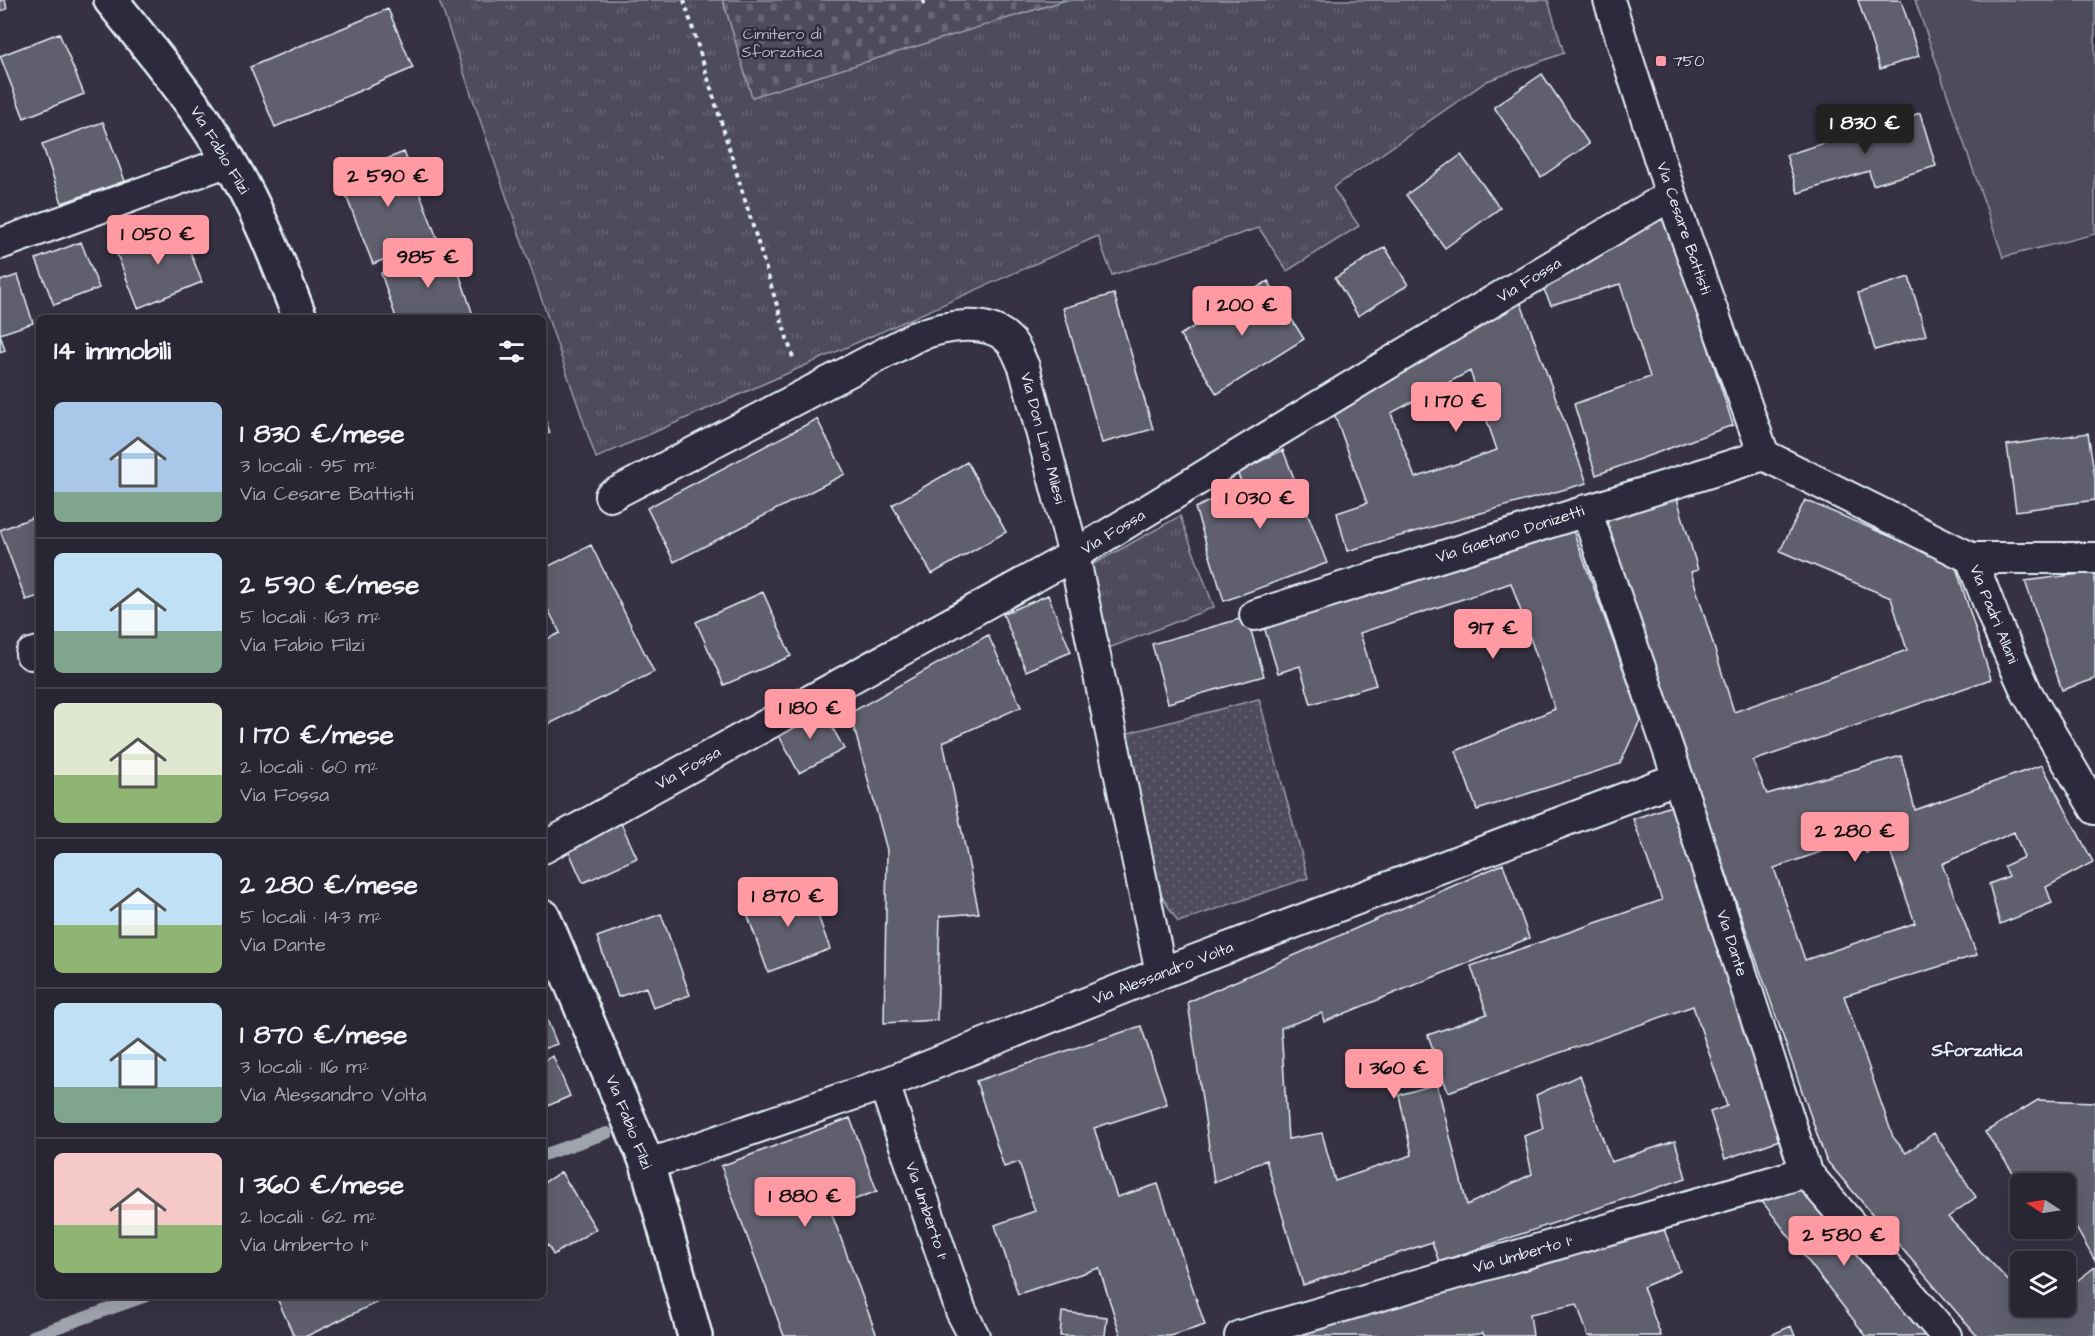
<!DOCTYPE html>
<html lang="it">
<meta charset="utf-8">
<style>
:root{--surface:#282633;--page:#34323f;--text:#f1f3f6;--muted:#a5a5ac;--line:#44434e;--accent:#ff9aa2}
body{margin:0;font-family:"Architects Daughter",sans-serif;background:var(--page);color:var(--text);height:100vh;display:flex;flex-direction:column;font-size:22px;white-space:nowrap}
*{box-sizing:border-box;margin:0}
p{font-size:20px;color:var(--muted)}
.icon{flex:none;width:33px;height:33px;fill:none;stroke:currentColor;stroke-width:2;stroke-linecap:round;stroke-linejoin:round}
.map{position:relative;flex:1;overflow:hidden}
.side{position:absolute;left:36px;top:315px;width:510px;height:984px;display:flex;flex-direction:column;background:var(--surface);border-radius:9px;box-shadow:0 6px 24px #0002,0 0 0 2px var(--line)}
.side>*{flex:none}
.needle{width:39px;rotate:282deg}
.fabs{position:absolute;left:2010px;top:1173px;display:grid;gap:12px}
.fabs a{display:grid;place-items:center;width:66px;height:66px;border-radius:9px;background:var(--surface);box-shadow:0 6px 24px #0002,0 0 0 2px var(--line);font-size:30px}
.price{position:absolute;translate:-50% -51px;padding:0 14px;border-radius:6px;background:var(--accent);color:#111;font-size:20px;line-height:39px;filter:drop-shadow(0 2px 3px #0008)}
.price::after{content:'';position:absolute;left:50%;top:36px;width:18px;height:14px;margin-left:-9px;background:inherit;clip-path:polygon(0 0,100% 0,50% 100%)}
.price.current{background:#222;color:#fff}
ul{padding:0;list-style:none}
li{display:flex;align-items:center;gap:18px;height:150px;padding:0 18px}
li+li{border-top:2px solid var(--line)}
li span{display:grid;place-items:center;flex:none;width:168px;height:120px;border-radius:9px;color:#555}
li>.icon{margin-inline-start:auto}
span .icon{width:72px;height:72px;fill:#fffc;stroke-width:1}
li b{font-size:26px}
h2{display:flex;justify-content:space-between;align-items:center;height:72px;padding:0 18px;font-size:26px}
.map>svg:first-child{display:block}
.grass{fill:url(#grass-tufts);stroke:#9a9eaa;stroke-width:1.5}
.cemetery{fill:url(#cemetery-stones);stroke:#9a9eaa;stroke-width:1.5}
.park{fill:url(#park-dots);stroke:#9a9eaa;stroke-width:1.5}
.pitch{fill:#4d4b5c;stroke:#9a9eaa;stroke-width:1.5}
.lines{fill:none;stroke-linecap:round;stroke-linejoin:round}
.stream{stroke:#a0a4af;stroke-width:12}
.building{fill:#605e6e;stroke:#e8f1f8;stroke-width:1.5;fill-rule:evenodd}
.street-casing{stroke:#e8f1f8;stroke-width:34}
.secondary-casing{stroke:#e8f1f8;stroke-width:38}
.path{stroke:#e8f1f8;stroke-width:4;stroke-dasharray:4.5 4.5;stroke-linecap:butt}
.street{stroke:#2f2a3d;stroke-width:30}
.secondary{stroke:#2f2a3d;stroke-width:33}
.poi-dot{fill:#ff9aa2;stroke:#2f2a3d;stroke-width:2}
.labels{text-anchor:middle;dominant-baseline:central;stroke-width:5;stroke-linejoin:round;paint-order:stroke}
.park-label{font-size:16px;fill:#b2b7c1;stroke:#2f2a3d}
.poi-label{font-size:16px;fill:#e8f1f8;stroke:#2f2a3d;text-anchor:start}
.street-label{font-size:16px;fill:#e8f1f8;stroke:#2f2a3d}
.neighbourhood-label{font-size:18px;font-weight:bold;fill:#e8f1f8;stroke:#2f2a3d}
</style>
<div class="map">
<svg width="2095" height="1336" viewBox="0 0 2095 1336">
<defs>
<pattern id="grass-tufts" width="24" height="20" patternUnits="userSpaceOnUse" patternTransform="scale(1.5)"><rect width="24" height="20" fill="#4d4b5c"/><path d="M3 7l-1-3M5 7V3M7 7l1-3M15 17l-1-3M17 17v-4M19 17l1-3" fill="none" stroke="#676574"/></pattern>
<pattern id="cemetery-stones" width="16" height="16" patternUnits="userSpaceOnUse" patternTransform="scale(1.5)"><rect width="16" height="16" fill="#4d4b5c"/><path d="M2 7V4a2 2 0 0 1 4 0v3zM10 15v-3a2 2 0 0 1 4 0v3z" fill="#676574"/></pattern>
<pattern id="park-dots" width="8" height="8" patternUnits="userSpaceOnUse" patternTransform="scale(1.5)"><rect width="8" height="8" fill="#4d4b5c"/><path d="M2 2h.1M6 6h.1" fill="none" stroke="#676574" stroke-width="1.8" stroke-linecap="round"/></pattern>
</defs>
<rect width="100%" height="100%" fill="#363244"/>
<filter id="ink" filterUnits="userSpaceOnUse"><feTurbulence type="fractalNoise" baseFrequency=".0167" numOctaves="2"/><feDisplacementMap in="SourceGraphic" scale="12" xChannelSelector="R" yChannelSelector="G"/><feConvolveMatrix kernelMatrix="1 2 1 2 8 2 1 2 1" color-interpolation-filters="sRGB"/></filter>
<g filter="url(#ink)">
<!-- grass -->
<path class="grass" d="M439 0H723L752 97 1066 0H1548L1564 53 1487 81 1333 188 1359 226 1287 271 1259 228 1112 275 1098 236 596 458Z
M1180 516 1214 607 1109 648 1092 565Z"/>
<!-- cemetery -->
<path class="cemetery" d="M723 0H1066L752 97Z"/>
<!-- park -->
<path class="park" d="M1259 699 1308 878 1178 922 1157 889 1124 734Z"/>
<!-- pitch -->
<path class="pitch" d="M1915 0H2095V234L2003 257Z"/>
<g class="lines">
<!-- stream -->
<path class="stream" d="M543 1155 607 1133
M33 1336 146 1296"/>
</g>
<!-- building -->
<path class="building" d="M0 0H5L7 9 0 11Z
M1858 0H1901L1919 56 1880 69Z
M388 9 413 68 275 127 250 67Z
M59 33 84 94 24 118 0 56Z
M1542 74 1589 144 1541 177 1494 107Z
M1920 113 1936 166 1873 185 1869 171 1798 193 1786 155Z
M103 122 125 181 62 203 42 144Z
M404 152 437 238 373 264 339 178Z
M1461 155 1500 208 1445 248 1406 195Z
M1643 218 1668 221 1733 425 1596 475 1574 404 1650 377 1620 284 1551 305 1541 283Z
M179 223 202 282 138 308 115 249Z
M81 242 99 288 54 305 36 259Z
M1385 247 1408 285 1358 316 1335 278Z
M451 249 474 318H396L381 273Z
M18 275 33 323 0 334V281Z
M1909 277 1926 335 1875 350 1858 293Z
M1268 281 1304 339 1217 394 1180 335Z
M1114 294 1153 429 1102 443 1063 308Z
M1519 298 1587 483 1347 551 1337 513 1367 503 1331 405ZM1470 371 1497 450 1415 478 1391 413Z
M0 334 5 350 0 352Z
M543 412 550 433 543 435Z
M817 419 845 474 674 562 647 508Z
M2088 433 2095 478V500L2016 511 2007 445Z
M1283 450 1327 563 1224 601 1195 508 1243 485 1237 473Z
M967 462 1006 532 932 574 892 505Z
M1675 491 1698 570 1691 572 1734 712 1907 650 1891 598 1780 551 1805 500 1955 564 1991 679 1753 761 1767 794 1901 756 1915 810 2042 765 2093 862 2046 887 2052 903 2000 924 1989 884 2009 876 2004 866 2024 857 2014 832 1942 864 1977 955 1844 996 1893 1137 1906 1153 1934 1133 1976 1197 1948 1217 2020 1293V1306H2033L2037 1310 2041 1306H2066V1289L2095 1267V1336H1977L1826 1160 1602 516ZM1861 838 1866 853 1888 845 1915 923 1805 960 1774 868Z
M39 515V596L26 600 0 530Z
M1571 525 1641 718 1620 764 1477 810 1456 751 1555 709 1511 583 1360 633 1376 685 1311 704 1300 666 1278 673 1263 623Z
M591 545 654 672 543 727V641L560 633 543 599V569Z
M2095 572V679L2062 690 2025 581Z
M763 592 791 656 724 685 696 622Z
M1048 595 1071 652 1026 671 1003 614Z
M1247 617 1264 676 1168 703 1152 644Z
M988 635 1021 707 943 742 979 913 940 916 937 1020 884 1023 887 850 850 713Z
M821 706 844 749 799 773 776 730Z
M1674 805 1788 1137 1725 1159 1710 1112 1727 1106 1693 1006 1448 1092 1428 1035 1487 1014 1471 966 1662 900 1633 819Z
M621 823 637 858 583 883 567 847Z
M1503 864 1529 938 1324 1022 1322 1013 1281 1028 1288 1139 1322 1133 1335 1181 1412 1155 1399 1095 1437 1084 1467 1205 1532 1174 1524 1136 1543 1129 1536 1095 1580 1075 1611 1162 1675 1141 1686 1178 1439 1262 1432 1242 1303 1285 1266 1160 1214 1182 1188 1002Z
M807 885 830 949 768 972 745 908Z
M661 914 690 995 653 1008 646 987 618 997 597 937Z
M543 1010 557 1044 543 1049Z
M1141 1026 1167 1104 1094 1128 1117 1197 1158 1184 1205 1325 1171 1336H1121L1099 1268 1018 1294 995 1225 1035 1211 1019 1162 1004 1167 976 1081Z
M553 1056 570 1096 543 1108V1061Z
M2038 1100 2095 1102V1261L2066 1210V1184H2050L2046 1176 2031 1184H2021L1985 1132Z
M850 1118 877 1191 830 1209 877 1336H784L721 1166Z
M561 1172 596 1229 553 1255 548 1245 543 1248V1183Z
M1805 1187 1933 1336H1866L1761 1200Z
M1662 1224 1680 1271 1643 1287 1661 1336H1588L1577 1304 1530 1314 1533 1336H1484L1483 1333 1468 1336H1271Z
M276 1296H390L307 1336H294Z
M1062 1312 1107 1317 1105 1336H1060Z
M1791 1326 1795 1336H1769Z"/>
<g class="lines">
<defs>
<path id="street" d="M1609 0 1671 195 1764 455
M0 244 229 161
M1764 455 1971 558 1998 628 2027 693 2095 809
M610 496 917 336C944 326 989 317 1011 342 1017 349 1020 359 1024 367L1074 555 1161 973
M1586 510 1678 778 1806 1172 1946 1336
M1971 558H2095
M1255 615 1764 455
M31 654 39 652
M543 848 1074 555 1406 353 1671 195
M884 1084 961 1311 974 1336
M647 1163 668 1158 884 1084 1161 973 1678 778
M1240 1336 1806 1172"/>
<path id="secondary" d="M111 0C152 52 195 102 228 159 258 209 279 264 300 318
M543 916 647 1163 695 1336"/>
</defs>
<!-- street casing -->
<use href="#street" class="street-casing"/>
<!-- secondary casing -->
<use href="#secondary" class="secondary-casing"/>
<!-- path -->
<path class="path" d="M684 0 794 361
M923 0 925 6"/>
<!-- street -->
<use href="#street" class="street"/>
<!-- secondary -->
<use href="#secondary" class="secondary"/>
</g>
</g>
<!-- markers -->
<rect class="poi-dot" x="1655" y="55" width="12" height="12" rx="3"/>
<g class="labels">
<!-- park labels -->
<g class="park-label">
<text x="782" y="34">Cimitero di<tspan x="782" dy="18">Sforzatica</tspan></text>
</g>
<!-- poi labels -->
<g class="poi-label">
<text x="1673" y="61">750</text>
</g>
<!-- street labels -->
<g class="street-label">
<text transform="translate(220 150) rotate(59)">Via Fabio Filzi</text>
<text transform="translate(1684 228) rotate(71)">Via Cesare Battisti</text>
<text transform="translate(1529 280) rotate(-31)">Via Fossa</text>
<text transform="translate(1043 438) rotate(75)">Via Don Lino Milesi</text>
<text transform="translate(1113 532) rotate(-31)">Via Fossa</text>
<text transform="translate(1510 534) rotate(-18)">Via Gaetano Donizetti</text>
<text transform="translate(1994 614) rotate(68)">Via Padri Allani</text>
<text transform="translate(688 768) rotate(-29)">Via Fossa</text>
<text transform="translate(1732 943) rotate(72)">Via Dante</text>
<text transform="translate(1163 973) rotate(-21)">Via Alessandro Volta</text>
<text transform="translate(629 1122) rotate(68)">Via Fabio Filzi</text>
<text transform="translate(927 1211) rotate(71)">Via Umberto I°</text>
<text transform="translate(1523 1254) rotate(-16)">Via Umberto I°</text>
</g>
<!-- neighbourhood labels -->
<g class="neighbourhood-label">
<text x="1977" y="1050">Sforzatica</text>
</g>
</g>
</svg>
<div class="fabs">
<a><svg class="needle" viewBox="-14 -14 28 28"><path d="M0-13l5 13h-10z" fill="#e53935"/><path d="M0 13l5-13h-10z" fill="#a5a5ac"/></svg></a>
<a><svg class="icon" aria-label="layers" viewBox="0 0 24 24"><path d="M12 4l9 5-9 5-9-5zM3 14l9 5 9-5"/></svg></a>
</div>
<b class="price current" style="left:1865px;top:155px">1 830 €</b>
<b class="price" style="left:388px;top:208px">2 590 €</b>
<b class="price" style="left:158px;top:266px">1 050 €</b>
<b class="price" style="left:428px;top:289px">985 €</b>
<b class="price" style="left:1242px;top:337px">1 200 €</b>
<b class="price" style="left:1456px;top:433px">1 170 €</b>
<b class="price" style="left:1260px;top:530px">1 030 €</b>
<b class="price" style="left:1493px;top:660px">917 €</b>
<b class="price" style="left:810px;top:740px">1 180 €</b>
<b class="price" style="left:1855px;top:863px">2 280 €</b>
<b class="price" style="left:788px;top:928px">1 870 €</b>
<b class="price" style="left:1394px;top:1100px">1 360 €</b>
<b class="price" style="left:805px;top:1228px">1 880 €</b>
<b class="price" style="left:1844px;top:1267px">2 580 €</b>
<section class="side">
<h2>14 immobili<svg class="icon" aria-label="filters" viewBox="0 0 24 24"><path d="M4 7h16M4 17h16"/><circle cx="9" cy="7" r="2"/><circle cx="15" cy="17" r="2"/></svg></h2>
<ul>
<li><span style="background:linear-gradient(#a9c7e8 75%,#7fa58c 0)"><svg class="icon" aria-label="home" viewBox="0 0 24 24"><path d="M3 11l9-7 9 7M6 9v11h12V9"/></svg></span><div><b>1 830 €/mese</b><p>3 locali · 95 m²</p><p>Via Cesare Battisti</p></div></li>
<li><span style="background:linear-gradient(#bfe0f5 65%,#7fa58c 0)"><svg class="icon" aria-label="home" viewBox="0 0 24 24"><path d="M3 11l9-7 9 7M6 9v11h12V9"/></svg></span><div><b>2 590 €/mese</b><p>5 locali · 163 m²</p><p>Via Fabio Filzi</p></div></li>
<li><span style="background:linear-gradient(#dfe7d0 60%,#8fb573 0)"><svg class="icon" aria-label="home" viewBox="0 0 24 24"><path d="M3 11l9-7 9 7M6 9v11h12V9"/></svg></span><div><b>1 170 €/mese</b><p>2 locali · 60 m²</p><p>Via Fossa</p></div></li>
<li><span style="background:linear-gradient(#bfe0f5 60%,#8fb573 0)"><svg class="icon" aria-label="home" viewBox="0 0 24 24"><path d="M3 11l9-7 9 7M6 9v11h12V9"/></svg></span><div><b>2 280 €/mese</b><p>5 locali · 143 m²</p><p>Via Dante</p></div></li>
<li><span style="background:linear-gradient(#bfe0f5 70%,#7fa58c 0)"><svg class="icon" aria-label="home" viewBox="0 0 24 24"><path d="M3 11l9-7 9 7M6 9v11h12V9"/></svg></span><div><b>1 870 €/mese</b><p>3 locali · 116 m²</p><p>Via Alessandro Volta</p></div></li>
<li><span style="background:linear-gradient(#f6c9c9 60%,#8fb573 0)"><svg class="icon" aria-label="home" viewBox="0 0 24 24"><path d="M3 11l9-7 9 7M6 9v11h12V9"/></svg></span><div><b>1 360 €/mese</b><p>2 locali · 62 m²</p><p>Via Umberto I°</p></div></li>
</ul>
</section>
</div>
